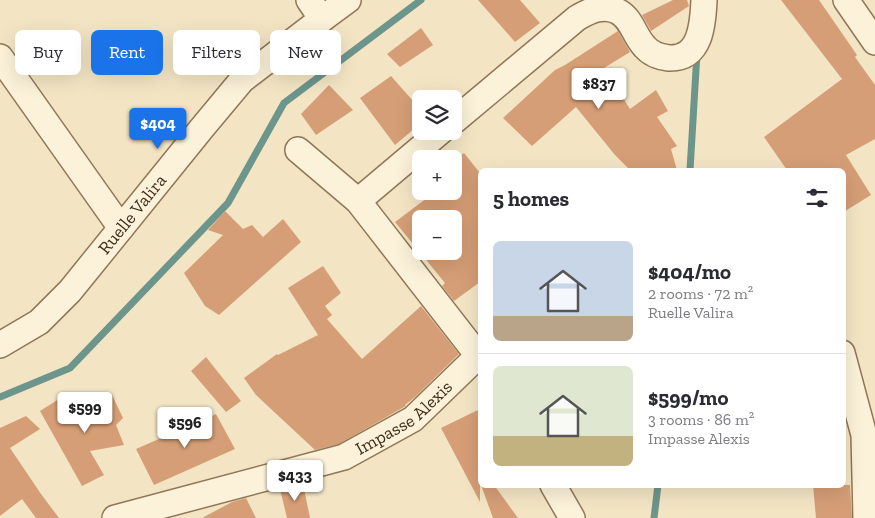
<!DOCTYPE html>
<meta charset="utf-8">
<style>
:root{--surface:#fff;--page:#f2f2f3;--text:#2b2b33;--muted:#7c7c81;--line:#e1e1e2;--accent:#1a73e8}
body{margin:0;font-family:"Zilla Slab",serif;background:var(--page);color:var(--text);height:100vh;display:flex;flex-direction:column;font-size:19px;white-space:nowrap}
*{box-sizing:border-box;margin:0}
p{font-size:16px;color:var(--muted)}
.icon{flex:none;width:28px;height:28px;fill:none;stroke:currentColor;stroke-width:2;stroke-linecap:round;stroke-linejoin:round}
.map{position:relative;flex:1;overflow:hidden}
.side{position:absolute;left:478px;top:168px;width:368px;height:320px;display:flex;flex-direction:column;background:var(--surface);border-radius:8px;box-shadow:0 5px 20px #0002}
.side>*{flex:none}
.top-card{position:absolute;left:15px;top:30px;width:388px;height:45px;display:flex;gap:10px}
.buttons{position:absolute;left:412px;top:90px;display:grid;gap:10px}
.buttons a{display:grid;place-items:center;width:50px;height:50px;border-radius:8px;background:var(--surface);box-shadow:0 5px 20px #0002;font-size:25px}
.price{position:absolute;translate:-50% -42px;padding:0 11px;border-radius:5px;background:#fff;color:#222;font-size:16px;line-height:32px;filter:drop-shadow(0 1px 2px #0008)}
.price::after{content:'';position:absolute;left:50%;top:30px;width:15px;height:11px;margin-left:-8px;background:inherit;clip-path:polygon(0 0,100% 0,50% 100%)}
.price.on{background:var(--accent);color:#fff}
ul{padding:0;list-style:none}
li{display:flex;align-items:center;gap:15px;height:125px;padding:0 15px}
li+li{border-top:1px solid var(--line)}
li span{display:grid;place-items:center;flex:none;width:140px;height:100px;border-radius:8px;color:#555}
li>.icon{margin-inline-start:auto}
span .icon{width:60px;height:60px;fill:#fffc;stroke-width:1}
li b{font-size:21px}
h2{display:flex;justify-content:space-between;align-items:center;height:60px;padding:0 15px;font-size:21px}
.tag{padding:0 18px;border-radius:8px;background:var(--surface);box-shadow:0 5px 20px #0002;font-size:18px;line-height:45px}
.tag.on{background:var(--accent);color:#fff}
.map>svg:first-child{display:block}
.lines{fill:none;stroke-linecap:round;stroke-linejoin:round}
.stream{stroke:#6c958b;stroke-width:7}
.building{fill:#d59e76;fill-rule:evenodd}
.minor-casing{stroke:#907658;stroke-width:28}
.minor{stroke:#fcf2d9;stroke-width:25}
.labels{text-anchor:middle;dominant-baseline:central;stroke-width:4.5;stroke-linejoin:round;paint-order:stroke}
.street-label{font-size:18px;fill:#3f2e1e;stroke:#f9efd5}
</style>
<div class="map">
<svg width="875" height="518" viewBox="0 0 875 518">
<rect width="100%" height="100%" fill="#f3e5c4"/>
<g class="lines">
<!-- stream -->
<path class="stream" d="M690 170 697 53
M0 397 70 368 228 203 284 103 421 0
M654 518 658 485"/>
</g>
<!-- building -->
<path class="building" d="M478 0H520L540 23 515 42Z
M673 0H687L689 6 651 31 642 15Z
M781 0H819L857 55 855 57 875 85V139L846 155 871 195 842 213V170H787L764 137 842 79Z
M421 28 433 45 400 67 387 54Z
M618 31 630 52 604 68 630 109 656 90 668 111 657 117 677 146 671 149 677 170H630L615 155 576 107 532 146 503 118 555 70 565 65Z
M391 76 421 110V123L395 145 360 98Z
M329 85 353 110 316 135 301 114Z
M464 153 480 173V282L454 301 442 286 445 283 395 222 427 198 421 191H454V161ZM421 219H454V251H421Z
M225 211 243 229 252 225 263 237 283 219 301 242 219 315 205 306 184 273 223 235 208 230Z
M323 266 341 293 325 306 332 315 327 319 362 359 421 306 459 354 415 397 405 405 406 406 404 407 339 444 315 450 256 395 244 378 277 354 278 355 318 335 288 288Z
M206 357 241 401 226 412 191 371Z
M112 395 123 418 116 425 124 445 90 451 104 475 82 486 40 411 59 399 68 414Z
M480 409V502L441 428Z
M216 414 235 449 154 485 136 449Z
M26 416 40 429 10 448 41 494 59 518H36L22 499 0 516V428Z
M303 484 310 518H287L280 489Z
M481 485H494L518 518H493Z
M813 485H850L852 518H816Z
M246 498 256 518H202L232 502Z"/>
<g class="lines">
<defs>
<g id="minor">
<path d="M309 0 322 19"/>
<path d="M846 0 875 42"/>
<path d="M0 57 121 228"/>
<path d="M454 121 577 18C589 11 603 4 617 11 632 18 634 36 645 47 651 54 660 57 669 58 701 59 703 24 704 0"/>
<path d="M298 150 358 201 480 358"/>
<path d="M358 201 441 131"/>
<path id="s1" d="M0 345 39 322 70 291 202 128 242 80 322 19 348 0"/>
<path d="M842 353 864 435 866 518"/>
<path d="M553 485 572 518"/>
<path id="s2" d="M115 518 344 457 413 419 478 356"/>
</g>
</defs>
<!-- minor casing -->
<use href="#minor" class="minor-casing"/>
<!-- minor -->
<use href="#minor" class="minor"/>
</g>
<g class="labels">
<!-- street labels -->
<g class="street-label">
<text stroke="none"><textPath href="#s1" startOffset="188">Ruelle Valira</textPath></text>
<text stroke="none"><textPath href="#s2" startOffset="309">Impasse Alexis</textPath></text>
</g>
</g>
</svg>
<div class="buttons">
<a><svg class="icon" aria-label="layers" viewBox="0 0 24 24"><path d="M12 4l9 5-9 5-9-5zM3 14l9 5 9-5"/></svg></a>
<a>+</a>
<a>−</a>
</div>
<b class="price" style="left:599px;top:110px">$837</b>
<b class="price on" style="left:158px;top:150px">$404</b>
<b class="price" style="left:85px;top:434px">$599</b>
<b class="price" style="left:185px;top:449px">$596</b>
<b class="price" style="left:295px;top:502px">$433</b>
<div class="top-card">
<a class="tag">Buy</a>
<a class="tag on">Rent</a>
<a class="tag">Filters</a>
<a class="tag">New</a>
</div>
<section class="side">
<h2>5 homes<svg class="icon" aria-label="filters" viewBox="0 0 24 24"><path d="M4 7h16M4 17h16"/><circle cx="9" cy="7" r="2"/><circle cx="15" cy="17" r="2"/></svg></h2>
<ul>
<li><span style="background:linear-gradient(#c9d6e8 75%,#b9a48a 0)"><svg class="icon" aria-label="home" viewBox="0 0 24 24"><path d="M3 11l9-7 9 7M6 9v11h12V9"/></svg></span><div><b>$404/mo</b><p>2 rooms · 72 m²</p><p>Ruelle Valira</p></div></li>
<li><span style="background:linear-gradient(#dfe7d0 70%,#c2b280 0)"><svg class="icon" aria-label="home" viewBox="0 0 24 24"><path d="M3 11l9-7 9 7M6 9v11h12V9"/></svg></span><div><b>$599/mo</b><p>3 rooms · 86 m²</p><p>Impasse Alexis</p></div></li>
</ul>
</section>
</div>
